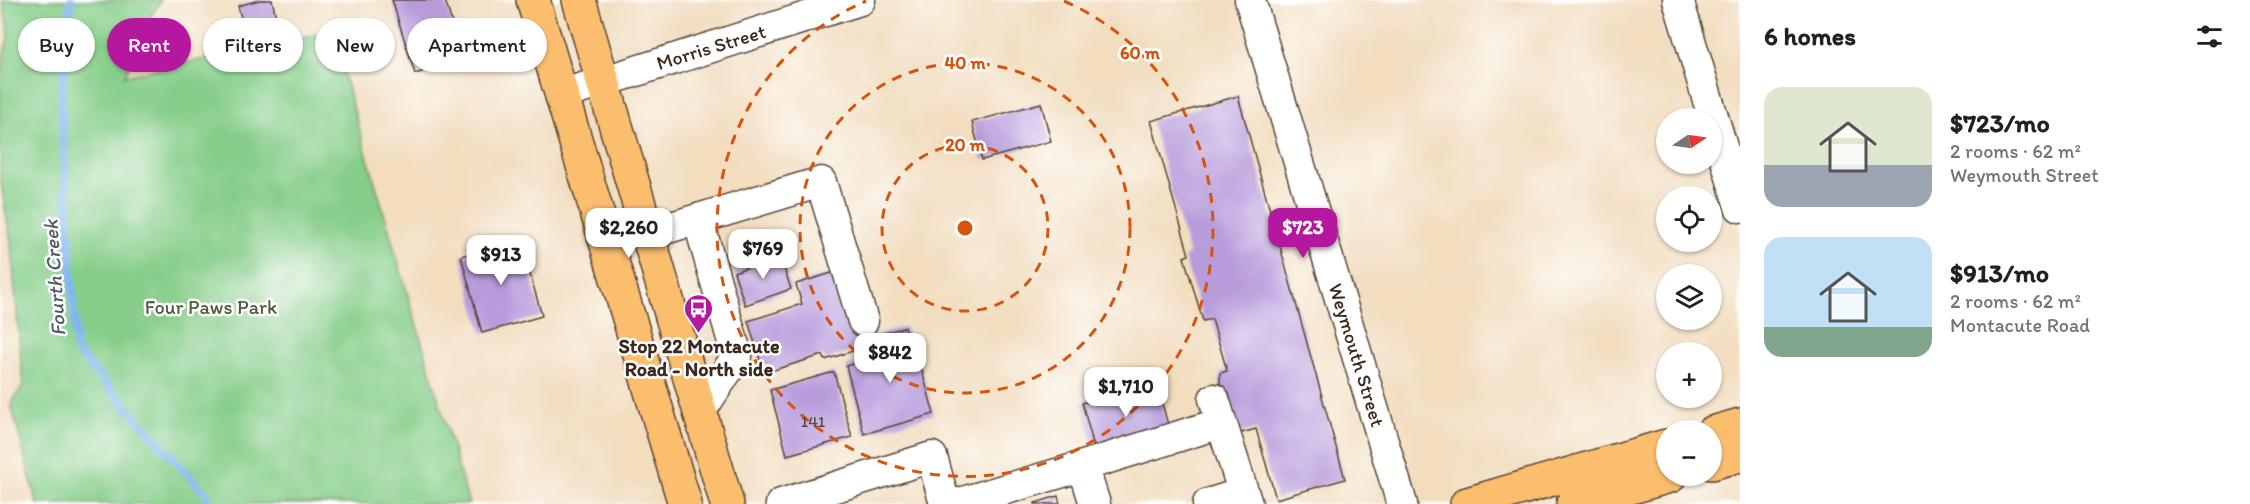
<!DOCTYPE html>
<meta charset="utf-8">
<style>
:root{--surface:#fff;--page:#f6f6f6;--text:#202124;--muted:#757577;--accent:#b5179e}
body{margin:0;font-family:Itim,sans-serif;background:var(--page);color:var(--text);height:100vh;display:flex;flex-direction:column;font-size:22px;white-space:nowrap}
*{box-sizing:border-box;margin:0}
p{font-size:20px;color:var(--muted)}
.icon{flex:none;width:33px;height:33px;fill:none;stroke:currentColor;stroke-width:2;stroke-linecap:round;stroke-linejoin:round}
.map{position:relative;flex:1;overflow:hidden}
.drawer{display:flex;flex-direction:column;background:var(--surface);width:510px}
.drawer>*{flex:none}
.top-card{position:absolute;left:18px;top:18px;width:570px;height:54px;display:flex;gap:12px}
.needle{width:39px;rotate:77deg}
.buttons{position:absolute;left:1656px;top:108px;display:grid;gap:12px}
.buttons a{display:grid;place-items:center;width:66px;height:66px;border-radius:50%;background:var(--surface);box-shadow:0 2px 4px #0004;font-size:30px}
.price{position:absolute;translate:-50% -51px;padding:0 14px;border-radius:12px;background:#fff;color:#222;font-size:20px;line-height:39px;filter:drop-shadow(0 2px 3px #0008)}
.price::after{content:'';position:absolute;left:50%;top:36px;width:18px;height:14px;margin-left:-9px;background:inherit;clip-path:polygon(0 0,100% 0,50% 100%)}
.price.active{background:var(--accent);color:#fff}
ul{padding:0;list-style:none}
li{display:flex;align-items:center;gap:18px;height:150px;padding:0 24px}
li span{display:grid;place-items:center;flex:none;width:168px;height:120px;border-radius:18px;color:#555}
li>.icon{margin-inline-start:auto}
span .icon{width:72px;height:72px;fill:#fffc;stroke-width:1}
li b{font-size:26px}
h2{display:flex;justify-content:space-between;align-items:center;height:72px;padding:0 24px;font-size:26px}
.pill{padding:0 21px;border-radius:27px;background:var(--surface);box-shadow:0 2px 4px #0004;font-size:21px;line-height:54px}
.pill.active{background:var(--accent);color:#fff}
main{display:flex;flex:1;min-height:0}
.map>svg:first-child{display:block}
.green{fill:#85cd88;stroke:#607c53;stroke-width:1.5}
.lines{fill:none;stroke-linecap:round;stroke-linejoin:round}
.stream{stroke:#7fb4ed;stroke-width:8}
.building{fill:#b79bdb}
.minor-casing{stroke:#564536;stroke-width:33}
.major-casing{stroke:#564536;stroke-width:36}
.minor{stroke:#fff;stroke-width:30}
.major{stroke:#fbbd6e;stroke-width:33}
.ring{fill:none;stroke:#d7540e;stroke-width:3;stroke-dasharray:10 8}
.labels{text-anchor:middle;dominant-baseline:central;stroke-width:5;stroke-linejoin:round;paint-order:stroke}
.number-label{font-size:16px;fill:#5a464d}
.street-label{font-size:20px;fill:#3b2a1e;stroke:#fff}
.park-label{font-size:20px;fill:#515b3e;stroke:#fff}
.poi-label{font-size:20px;font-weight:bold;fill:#3b2a1e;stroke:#fff}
.water-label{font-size:21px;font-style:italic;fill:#535a66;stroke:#fff}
.centre{fill:#d7540e;stroke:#fff;stroke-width:3}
.ring-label{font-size:18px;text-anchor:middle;font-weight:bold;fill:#d7540e;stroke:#fff;stroke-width:5;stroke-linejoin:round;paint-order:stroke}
</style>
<main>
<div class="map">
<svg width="1740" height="504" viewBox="0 0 1740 504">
<rect width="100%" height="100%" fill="#fff"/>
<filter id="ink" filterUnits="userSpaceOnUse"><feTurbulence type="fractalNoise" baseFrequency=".0167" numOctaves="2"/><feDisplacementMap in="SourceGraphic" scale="12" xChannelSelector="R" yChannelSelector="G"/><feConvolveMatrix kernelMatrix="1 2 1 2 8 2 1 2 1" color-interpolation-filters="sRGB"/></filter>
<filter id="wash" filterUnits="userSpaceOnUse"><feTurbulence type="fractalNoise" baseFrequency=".008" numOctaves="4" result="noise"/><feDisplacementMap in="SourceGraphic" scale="24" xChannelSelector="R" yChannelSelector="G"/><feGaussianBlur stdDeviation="1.35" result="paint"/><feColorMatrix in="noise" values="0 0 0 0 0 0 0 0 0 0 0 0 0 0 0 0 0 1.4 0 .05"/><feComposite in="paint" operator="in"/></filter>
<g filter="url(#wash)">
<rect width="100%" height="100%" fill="#f2ddbf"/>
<!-- green -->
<path class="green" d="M2 0H161L146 24 125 76 331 32 469 504H37L11 404 23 385 11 243 0 178V96L4 53 9 33Z"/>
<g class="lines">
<!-- stream -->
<path class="stream" d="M71 0 61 103 76 351 205 493 211 504"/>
</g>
<g id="blocks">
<!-- building -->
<path class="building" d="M259 0H272L277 21 244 29 238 6Z
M392 0H445L463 59 415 74Z
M1238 96 1345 479 1276 499 1256 429 1234 435 1220 386V373L1227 371 1212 319 1203 321 1184 257 1189 255 1151 121Z
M1041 103 1051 141 982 160 972 122Z
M520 239 542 316 482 333 461 256Z
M780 256 791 289 745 305 734 272Z
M838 271 862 348 825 360 823 355 764 373 748 321 802 304 796 284Z
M905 327 909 343 914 342 934 414 864 434 846 366 879 357 873 336Z
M834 372 852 437 787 455 770 390Z
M1156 381 1170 432 1096 454 1082 403Z
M1058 496 1060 504H1035V503Z"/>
</g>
</g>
<g filter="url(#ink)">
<use href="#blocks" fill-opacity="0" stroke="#564536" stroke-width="1.5"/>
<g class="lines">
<defs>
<path id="minor" d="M1250 0 1402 504
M1678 0 1740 207
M561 95 860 0
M698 219 737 356 700 412
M648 234 821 182 863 321
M1214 399 1247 504
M781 504 932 457 945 504
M956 504 1083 466
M1095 504 1083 466 1221 423
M1208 504 1243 493"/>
<path id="major" d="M533 0 685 504
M579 0 727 504
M1712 433 1740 425
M1712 463 1740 455
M1467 504 1666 446
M1573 504 1670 476"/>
</defs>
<!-- minor casing -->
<use href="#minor" class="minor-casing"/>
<!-- major casing -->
<use href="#major" class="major-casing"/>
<!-- minor -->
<use href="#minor" class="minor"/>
<!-- major -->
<use href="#major" class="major"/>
</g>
</g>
<!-- distance rings -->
<g class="ring">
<circle cx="965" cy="228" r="83"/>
<circle cx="965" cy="228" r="165"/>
<path d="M1064 1A248 248 0 1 1 866 1"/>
</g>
<!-- icons -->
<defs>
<symbol id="bus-pin" viewBox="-11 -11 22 30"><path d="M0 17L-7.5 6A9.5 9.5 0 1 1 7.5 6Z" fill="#b5179e" stroke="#fff"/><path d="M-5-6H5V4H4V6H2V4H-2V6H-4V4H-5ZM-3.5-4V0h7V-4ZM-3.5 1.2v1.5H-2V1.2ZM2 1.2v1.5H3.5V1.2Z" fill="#fff"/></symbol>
</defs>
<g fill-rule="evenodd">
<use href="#bus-pin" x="682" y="292" width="33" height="45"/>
</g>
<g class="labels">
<!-- number labels -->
<g class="number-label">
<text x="813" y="421">141</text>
</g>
<!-- street labels -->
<g class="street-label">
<text transform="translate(711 47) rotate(-17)">Morris Street</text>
<text transform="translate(1357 355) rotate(73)">Weymouth Street</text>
</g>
<!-- park labels -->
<g class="park-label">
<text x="211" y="307">Four Paws Park</text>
</g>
<!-- poi labels -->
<g class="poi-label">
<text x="699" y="346">Stop 22 Montacute<tspan x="699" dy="23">Road - North side</tspan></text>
</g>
<!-- water labels -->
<g class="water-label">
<text transform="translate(54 278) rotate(-94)">Fourth Creek</text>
</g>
</g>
<circle cx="965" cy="228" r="9" class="centre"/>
<g class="ring-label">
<text x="1140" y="59">60 m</text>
<text x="965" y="69">40 m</text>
<text x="965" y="151">20 m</text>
</g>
</svg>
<div class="buttons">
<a><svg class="needle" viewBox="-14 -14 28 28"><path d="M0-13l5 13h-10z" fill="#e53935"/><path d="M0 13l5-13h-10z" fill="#757577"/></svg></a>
<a><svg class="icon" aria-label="locate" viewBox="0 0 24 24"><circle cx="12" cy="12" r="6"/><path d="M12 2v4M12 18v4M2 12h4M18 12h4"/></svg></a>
<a><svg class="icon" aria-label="layers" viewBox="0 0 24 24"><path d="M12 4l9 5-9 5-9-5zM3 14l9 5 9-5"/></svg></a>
<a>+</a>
<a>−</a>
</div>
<b class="price" style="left:629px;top:259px">$2,260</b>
<b class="price active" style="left:1303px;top:259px">$723</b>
<b class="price" style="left:763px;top:280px">$769</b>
<b class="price" style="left:501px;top:286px">$913</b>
<b class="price" style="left:890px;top:384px">$842</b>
<b class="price" style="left:1126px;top:418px">$1,710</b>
<div class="top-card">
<a class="pill">Buy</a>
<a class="pill active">Rent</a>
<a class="pill">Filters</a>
<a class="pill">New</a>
<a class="pill">Apartment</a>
</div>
</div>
<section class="drawer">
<h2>6 homes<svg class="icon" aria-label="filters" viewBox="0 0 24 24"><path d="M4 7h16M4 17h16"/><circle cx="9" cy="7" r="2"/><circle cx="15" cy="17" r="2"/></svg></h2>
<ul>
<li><span style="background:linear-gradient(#dfe7d0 65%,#9aa5b1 0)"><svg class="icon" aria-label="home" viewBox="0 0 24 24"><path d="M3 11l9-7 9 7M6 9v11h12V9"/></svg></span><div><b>$723/mo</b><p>2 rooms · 62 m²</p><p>Weymouth Street</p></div></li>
<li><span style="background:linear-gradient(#bfe0f5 75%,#7fa58c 0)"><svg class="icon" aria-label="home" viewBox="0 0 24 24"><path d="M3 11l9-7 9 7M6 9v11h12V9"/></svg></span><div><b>$913/mo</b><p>2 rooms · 62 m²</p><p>Montacute Road</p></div></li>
</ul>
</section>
</main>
